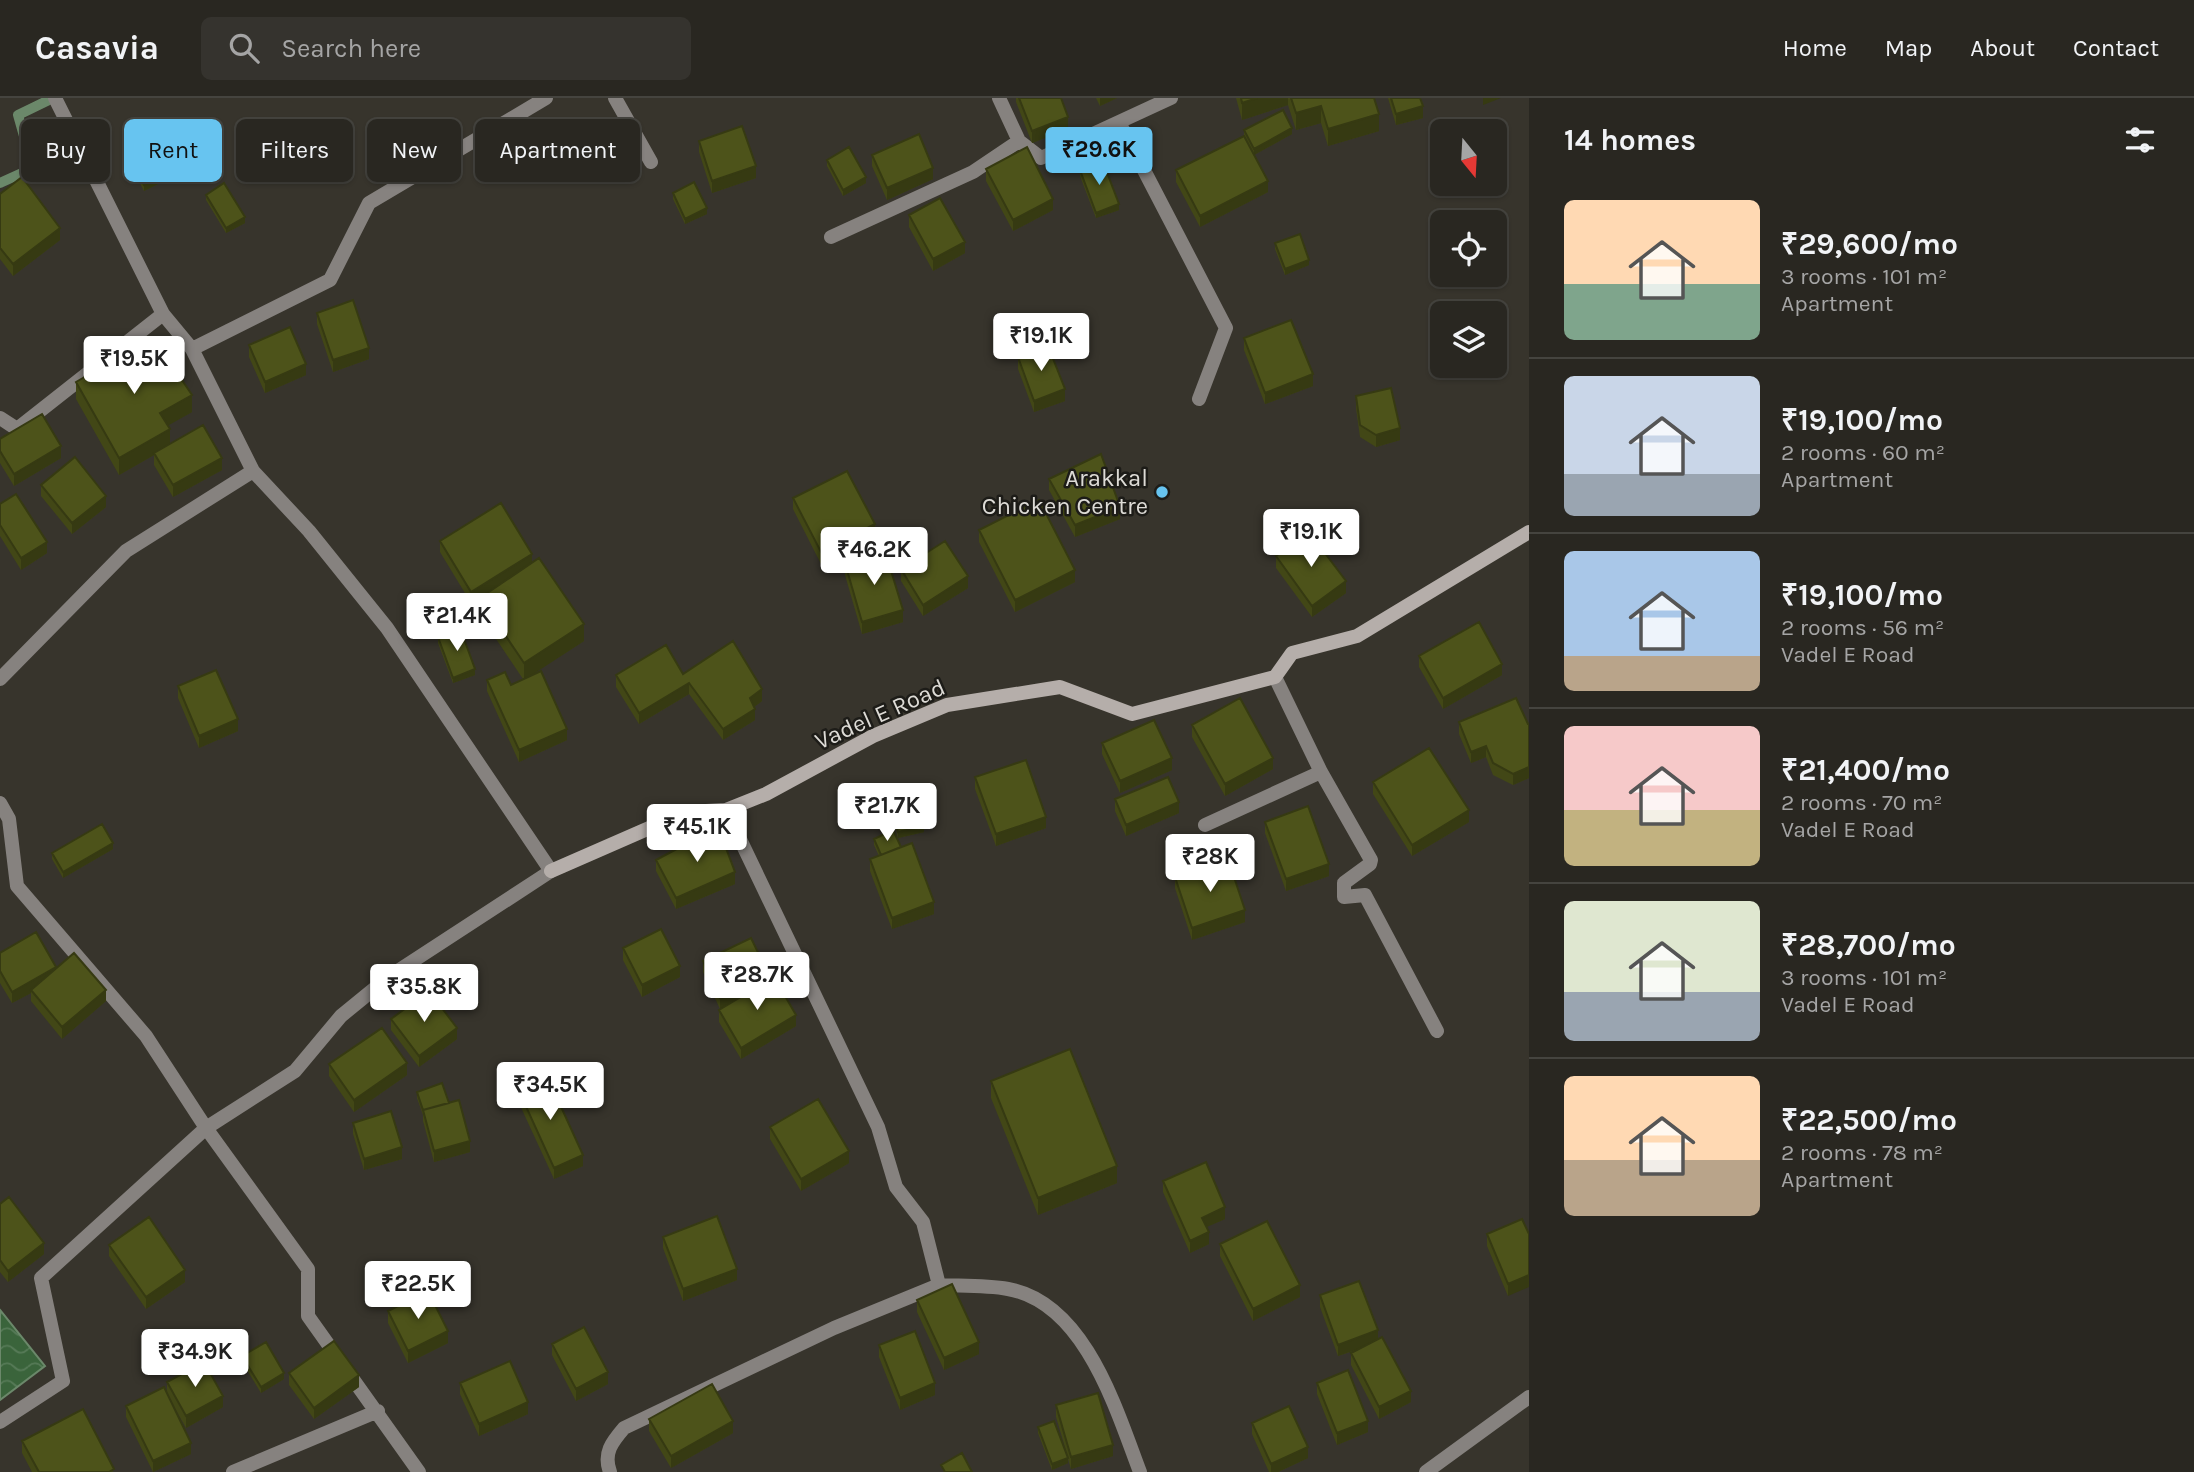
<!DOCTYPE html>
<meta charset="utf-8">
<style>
:root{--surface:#292721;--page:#35332e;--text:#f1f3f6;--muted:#a5a5a5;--line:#45443f;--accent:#67c4f0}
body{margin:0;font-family:Karla,sans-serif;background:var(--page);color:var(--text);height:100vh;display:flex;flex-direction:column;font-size:26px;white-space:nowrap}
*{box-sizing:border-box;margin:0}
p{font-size:23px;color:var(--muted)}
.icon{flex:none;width:38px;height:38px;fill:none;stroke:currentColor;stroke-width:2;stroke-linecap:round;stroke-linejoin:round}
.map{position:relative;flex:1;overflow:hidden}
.drawer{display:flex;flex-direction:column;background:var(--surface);width:665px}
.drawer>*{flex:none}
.banner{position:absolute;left:21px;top:21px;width:665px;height:63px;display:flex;gap:14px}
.needle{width:46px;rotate:162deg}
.tools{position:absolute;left:1430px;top:21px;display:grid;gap:14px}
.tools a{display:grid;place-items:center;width:77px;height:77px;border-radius:10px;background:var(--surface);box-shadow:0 2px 5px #0004,0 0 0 2px var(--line);font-size:35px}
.price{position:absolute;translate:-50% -60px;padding:0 16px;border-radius:7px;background:#fff;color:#222;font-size:23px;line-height:46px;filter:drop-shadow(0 2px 4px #0008)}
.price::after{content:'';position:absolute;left:50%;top:42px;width:21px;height:16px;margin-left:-10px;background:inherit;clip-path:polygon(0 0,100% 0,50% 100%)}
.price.current{background:var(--accent);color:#111}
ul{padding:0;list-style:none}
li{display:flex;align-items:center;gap:21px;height:175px;padding:0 35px}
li+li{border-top:2px solid var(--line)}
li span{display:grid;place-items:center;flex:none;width:196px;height:140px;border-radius:10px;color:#555}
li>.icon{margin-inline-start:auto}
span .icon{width:84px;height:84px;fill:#fffc;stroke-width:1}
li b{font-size:30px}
h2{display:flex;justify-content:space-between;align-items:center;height:84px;padding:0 35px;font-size:30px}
.tag{padding:0 24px;border-radius:10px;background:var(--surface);box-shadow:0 2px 5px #0004,0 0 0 2px var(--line);font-size:24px;line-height:63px}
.tag.current{background:var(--accent);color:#111}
header{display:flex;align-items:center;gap:42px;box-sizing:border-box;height:98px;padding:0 35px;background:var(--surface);border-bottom:2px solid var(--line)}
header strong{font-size:33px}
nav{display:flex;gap:38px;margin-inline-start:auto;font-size:24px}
.search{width:490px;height:63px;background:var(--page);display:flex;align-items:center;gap:18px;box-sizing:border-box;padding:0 24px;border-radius:10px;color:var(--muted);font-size:26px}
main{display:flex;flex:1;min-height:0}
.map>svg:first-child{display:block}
.water{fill:url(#water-waves);stroke:#6b886a;stroke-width:2}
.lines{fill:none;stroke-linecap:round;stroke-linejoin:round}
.stream{stroke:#6b886a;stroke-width:10}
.street{stroke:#86827f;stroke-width:14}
.secondary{stroke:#b5aeaa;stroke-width:14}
.wall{fill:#424716}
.shaded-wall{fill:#363a12}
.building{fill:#4d531a;stroke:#363a12;stroke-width:2}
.poi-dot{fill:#67c4f0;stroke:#1d1c18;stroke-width:2.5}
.labels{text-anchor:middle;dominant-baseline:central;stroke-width:5;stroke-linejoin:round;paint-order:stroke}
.poi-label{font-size:24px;fill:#dddbd6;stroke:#1d1c18;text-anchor:end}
.street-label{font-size:24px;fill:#dddbd6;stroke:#1d1c18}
</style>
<header>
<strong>Casavia</strong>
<div class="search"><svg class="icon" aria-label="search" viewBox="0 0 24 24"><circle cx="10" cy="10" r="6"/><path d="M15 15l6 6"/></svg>Search here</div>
<nav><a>Home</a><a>Map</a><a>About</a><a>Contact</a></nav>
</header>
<main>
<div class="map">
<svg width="1529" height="1374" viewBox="0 0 1529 1374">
<defs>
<pattern id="water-waves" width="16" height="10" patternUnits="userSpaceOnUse" patternTransform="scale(1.75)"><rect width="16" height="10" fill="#3a643b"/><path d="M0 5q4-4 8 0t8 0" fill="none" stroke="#567a57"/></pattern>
</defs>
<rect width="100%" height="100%" fill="#37342c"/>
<!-- water -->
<path class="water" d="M0 1212 45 1268 0 1302Z"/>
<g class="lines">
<!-- stream -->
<path class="stream" d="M0 85 33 70 18 17 53 0"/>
<!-- street -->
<path class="street" d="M55 0 163 216 192 251 253 373 309 433 387 530 551 773 390 878 341 918 295 973 206 1030 308 1171V1218L419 1374
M615 0 651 64
M999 0 1019 43 1041 60 1171 0
M1120 26 1226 230 1199 301
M831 139 973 74 1019 43
M192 251 330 182 369 105 546 0
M0 320 17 331 163 216
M1275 579 1321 674 1371 762 1370 766 1344 785V799L1365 797 1437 933
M0 581 126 453 253 373
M0 705 9 721 17 788 146 938 206 1030 41 1180 63 1283 0 1324
M726 712 878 1029 896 1089 923 1124 939 1187C961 1188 986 1187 1008 1191 1085 1205 1116 1311 1140 1374
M1205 727 1321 674
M233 1374 378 1313
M610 1374C603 1355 612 1344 624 1330L834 1230 939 1187
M1426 1374 1529 1299"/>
<!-- secondary -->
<path class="secondary" d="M551 773 686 714 726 712 766 696 873 638 947 607 1060 589 1132 616 1275 579 1292 555 1357 538 1529 434"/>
</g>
<!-- wall -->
<path class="wall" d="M1016 0H1061L1068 31 1032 45 1016 4Z
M1096 0H1117L1100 8Z
M1236 0H1374L1379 33 1328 48 1321 25 1296 32 1288 7 1242 22Z
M1388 0H1420L1423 20 1396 27Z
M1244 32 1292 36 1254 57 1268 94 1200 129 1176 84V72L1244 38Z
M699 43 756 80 712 95 699 54Z
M872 57 933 81 887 102 872 68Z
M129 58 178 76 144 93 129 64Z
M827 62 866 85 843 98 827 68Z
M986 71 1053 112 1013 133 986 83Z
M1080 72 1119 112 1096 120 1080 78Z
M673 95 707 116 685 126 673 101Z
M0 96 60 142 13 178 0 161Z
M206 97 245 125 226 135 206 102Z
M909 117 965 155 933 173 909 129Z
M1275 145 1309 167 1285 177 1275 151Z
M317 215 369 261 333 274 317 226Z
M1244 240 1313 288 1265 306 1244 252Z
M249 247 306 277 265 295 249 259Z
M1018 259 1065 303 1034 314 1018 271Z
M76 284 192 314 168 327 170 346 222 372 173 399 154 367V357L119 377 76 301Z
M1356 298 1400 342 1376 349 1360 339 1356 310Z
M0 341 61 360 14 388 0 365Z
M1049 381 1120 421 1075 439 1049 392Z
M41 387 106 409 72 436 41 398Z
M793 400 875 438 821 466 793 411Z
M0 406 47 455 21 472 0 438Z
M979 432 1075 484 1015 514 979 444Z
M440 443 532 465 584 543 528 579 567 642 519 664 487 593V582L511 587 523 581 480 517V500L481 499 471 505 440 454Z
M1276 458 1346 495 1312 519 1276 470Z
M845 465 903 524 862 536 845 477Z
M901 471 968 490 923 518 901 483Z
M438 539 475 577 453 585 438 545Z
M1419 558 1502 577 1443 611 1419 569Z
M683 576 762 603 754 609 755 622 723 642 689 596 639 626 616 589V577Z
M178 588 238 633 199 650 178 600Z
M1459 624 1529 626V680L1513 687 1493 677 1486 659 1471 665 1459 636Z
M1192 627 1273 671 1225 698 1192 639Z
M1102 645 1172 672 1120 695 1102 656Z
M975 679 1046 730 996 748 975 691Z
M1373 684 1469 724 1412 758 1373 696Z
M889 701 924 734 898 740 889 707Z
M1115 701 1179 715 1126 738 1115 713Z
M1265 724 1329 778 1286 793 1265 735Z
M874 741 901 749 934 816 892 831 870 773V761L879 758 874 747Z
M113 751 63 780 52 761V755Z
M656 762 735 786 676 811 656 773Z
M1175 779 1245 824 1192 842 1175 790Z
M623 850 680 879 642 899 623 862Z
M0 855 56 871 106 903 62 941 31 903V895L12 905 0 885Z
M703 863 769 882 796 928 741 961 719 924V912L720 911 703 874Z
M391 921 457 941 419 969 391 932Z
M329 966 407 977 354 1014 329 978Z
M991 983 1117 1085 1038 1117 991 1000Z
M518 991 583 1068 554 1081 518 1003Z
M417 994 449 1005 470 1054 434 1064 423 1023V1017L417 1000Z
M353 1025 402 1061 364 1072 353 1036Z
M770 1029 849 1065 801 1093 770 1041Z
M1163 1083 1225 1121 1206 1129 1209 1146 1190 1155 1163 1094Z
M0 1106 44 1156 8 1184 0 1174Z
M1522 1121 1508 1198 1487 1148V1136Z
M663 1139 737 1182 683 1203 663 1150Z
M1220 1146 1300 1199 1253 1223 1220 1158Z
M109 1147 185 1184 146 1211 109 1158Z
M1320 1197 1378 1242 1411 1304 1379 1321 1351 1267V1255L1362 1250 1338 1258 1320 1209Z
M917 1202 979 1256 944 1272 917 1214Z
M388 1213 448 1245 408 1265 388 1225Z
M552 1246 608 1286 576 1303 552 1257Z
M879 1247 935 1297 900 1312 879 1259Z
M242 1258 284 1281 261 1295 242 1264Z
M289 1275 359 1289 314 1321 289 1287Z
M167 1284 223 1309 186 1330 167 1296Z
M460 1285 528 1316 479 1338 460 1296Z
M1317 1285 1368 1334 1337 1347 1317 1296Z
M1056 1307 1113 1358 1071 1371 1068 1361V1365L1052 1372 1038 1335V1329L1067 1356 1056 1319Z
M126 1308 191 1356 153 1374 126 1319Z
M649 1321 733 1335 671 1370 649 1333Z
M1252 1325 1308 1360 1278 1374H1269L1252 1336Z
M22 1343 114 1374H32L22 1355Z"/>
<!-- shaded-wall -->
<path class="shaded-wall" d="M1100 0H1117L1100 8Z
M1257 0H1288V7L1242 22V5Z
M1483 0H1501L1483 7Z
M1321 8V25L1296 32V15Z
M1423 8V20L1396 27V16Z
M1379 16V33L1328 48V31Z
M1068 19V31L1032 45V33Z
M1292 30V36L1254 57V51Z
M756 68V80L712 95V83Z
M178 70V76L144 93V87Z
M933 70V81L887 102V90Z
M866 79V85L843 98V92Z
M1268 83V94L1200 129V118Z
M1053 101V112L1013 133V122Z
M1119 106V112L1096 120V115Z
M707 110V116L685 126V121Z
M245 119V125L226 135V130Z
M60 130V142L13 178V166Z
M965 144V155L933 173V161Z
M1309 162V167L1285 177V171Z
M369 250V261L333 274V262Z
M306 266V277L265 295V284Z
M1313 276V288L1265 306V295Z
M1065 291V303L1034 314V303Z
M192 297V314L160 332V315Z
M1400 330V342L1376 349V337Z
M170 331V348L154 355V357L119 377V360Z
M61 348V360L14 388V376Z
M222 360V372L173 399V387Z
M106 398V409L72 436V425Z
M1120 409V421L1075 439V427Z
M875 426V438L821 466V454Z
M47 444V455L21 472V460Z
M532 456V467L471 505V494Z
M1075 472V484L1015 514V502Z
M968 478V490L923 518V507Z
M1346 483V495L1312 519V508Z
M903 512V524L862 536V524Z
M584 526V543L524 582V565Z
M1502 566V577L1443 611V600Z
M475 571V577L453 585V580Z
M689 585V596L639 626V615Z
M762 591V603L750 612V600Z
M755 611V622L723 642V631Z
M238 621V633L199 650V638Z
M567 631V642L519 664V652Z
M1486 648V659L1471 665V654Z
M1172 660V672L1120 695V683Z
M1273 660V671L1225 698V686Z
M1529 669V680L1513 687V676Z
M1179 704V715L1126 738V727Z
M1469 712V724L1412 758V747Z
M1046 719V730L996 748V736Z
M924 728V734L898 740V734Z
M113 745V751L63 780V774Z
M1329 766V778L1286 793V781Z
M735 774V786L676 811V800Z
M934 804V816L892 831V820Z
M1245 812V824L1192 842V830Z
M680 868V879L642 899V887Z
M56 869V880L31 892V895L12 905V894Z
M769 877V889L720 912V900Z
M106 892V903L62 941V929Z
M796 917V928L741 961V950Z
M457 930V941L419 969V958Z
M407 965V977L354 1014V1002Z
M470 1043V1054L434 1064V1053Z
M402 1049V1061L364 1072V1061Z
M849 1053V1065L801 1093V1081Z
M583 1057V1068L554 1081V1070Z
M1117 1068V1085L1038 1117V1100Z
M1225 1109V1121L1202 1131V1120Z
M1209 1134V1146L1190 1155V1143Z
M44 1145V1156L8 1184V1173Z
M737 1171V1182L683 1203V1191Z
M185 1172V1184L146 1211V1199Z
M1529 1177V1189L1508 1198V1186Z
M1300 1187V1199L1253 1223V1211Z
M1378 1232V1244L1338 1258V1247Z
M448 1233V1245L408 1265V1253Z
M979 1244V1256L944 1272V1260Z
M608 1274V1286L576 1303V1291Z
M284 1275V1281L261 1295V1289Z
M359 1277V1289L314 1321V1310Z
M935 1285V1297L900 1312V1300Z
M1411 1293V1304L1379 1321V1309Z
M223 1298V1309L186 1330V1318Z
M528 1304V1316L479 1338V1326Z
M733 1323V1335L671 1370V1358Z
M1368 1323V1334L1337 1347V1335Z
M191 1345V1356L153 1374V1363Z
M1113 1347V1358L1071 1371V1359Z
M1308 1349V1360L1278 1374H1271V1366Z
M1068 1360V1365L1052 1372V1366Z"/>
<!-- building -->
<path class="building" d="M1019 0H1061L1068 19 1032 33Z
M1241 0H1257L1242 5Z
M1291 0H1374L1379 16 1328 31 1321 8 1296 15Z
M1391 0H1420L1423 8 1396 16Z
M1283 12 1292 30 1254 51 1244 32Z
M742 28 756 68 712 83 699 43Z
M919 36 933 70 887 90 872 57Z
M1244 38 1268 83 1200 118 1176 72Z
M164 41 178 70 144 87 129 58Z
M849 49 866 79 843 92 827 62Z
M1027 49 1053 101 1013 122 986 71Z
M1103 64 1119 106 1096 115 1080 72Z
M22 79 60 130 13 166 0 150V96Z
M694 84 707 110 685 121 673 95Z
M224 85 245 119 226 130 206 97Z
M940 100 965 144 933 161 909 117Z
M1300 136 1309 162 1285 171 1275 145Z
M353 202 369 250 333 262 317 215Z
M1291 222 1313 276 1265 295 1244 240Z
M290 229 306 266 265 284 249 247Z
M153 239 192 297 160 315 170 331 119 360 76 284Z
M1048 248 1065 291 1034 303 1018 259Z
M1391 290 1400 330 1376 337 1360 327 1356 298Z
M42 316 61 348 14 376 0 353V341Z
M203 327 222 360 173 387 154 355Z
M1101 356 1120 409 1075 427 1049 381Z
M75 359 106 398 72 425 41 387Z
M847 373 875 426 821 454 793 400Z
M16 396 47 444 21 460 0 427V406Z
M1039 402 1075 472 1015 502 979 432Z
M501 405 532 456 471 494 440 443Z
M1309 434 1346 483 1312 508 1276 458Z
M945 443 968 478 923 507 901 471Z
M885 453 903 512 862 524 845 465Z
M539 460 584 526 524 565 480 500Z
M1479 524 1502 566 1443 600 1419 558Z
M460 530 475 571 453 580 438 539Z
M733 543 762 591 750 600 755 611 723 631 689 585 639 615 616 577 666 547 683 576Z
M216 572 238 621 199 638 178 588Z
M541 573 567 631 519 652 487 582 505 574 511 587Z
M1240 600 1273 660 1225 686 1192 627Z
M1516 600 1528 626H1529V669L1513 676 1493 665 1486 648 1471 654 1459 624Z
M1154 622 1172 660 1120 683 1102 645Z
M1429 650 1469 712 1412 747 1373 684Z
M1026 662 1046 719 996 736 975 679Z
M1168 679 1179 704 1126 727 1115 701Z
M915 694 924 728 898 734 889 701Z
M1308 708 1329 766 1286 781 1265 724Z
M102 726 113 745 63 774 52 755Z
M718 729 735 774 676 800 656 762Z
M893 732 901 749 881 757 874 741Z
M912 745 934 804 892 820 870 761Z
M1228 761 1245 812 1192 830 1175 779Z
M661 831 680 868 642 887 623 850Z
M36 834 56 869 12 894 0 873V855Z
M751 840 769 877 720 900 703 863Z
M74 855 106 892 62 929 31 892Z
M774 879 796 917 741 950 719 912Z
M429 893 457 930 419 958 391 921Z
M382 930 407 965 354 1002 329 966Z
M1070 951 1117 1068 1038 1100 991 983Z
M547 978 583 1057 554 1070 518 991Z
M442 985 449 1005 423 1012 417 994Z
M818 1001 849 1053 801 1081 770 1029Z
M459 1002 470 1043 434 1053 423 1012Z
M391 1013 402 1049 364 1061 353 1025Z
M1206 1064 1225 1109 1202 1120 1209 1134 1190 1143 1163 1083Z
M9 1099 44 1145 8 1173 0 1162V1106Z
M717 1118 737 1171 683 1191 663 1139Z
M149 1119 185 1172 146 1199 109 1147Z
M1522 1121 1529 1136V1177L1508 1186 1487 1136Z
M1267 1123 1300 1187 1253 1211 1220 1146Z
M1359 1183 1378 1232 1338 1247 1320 1197Z
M952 1186 979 1244 944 1260 917 1202Z
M428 1193 448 1233 408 1253 388 1213Z
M584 1229 608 1274 576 1291 552 1246Z
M915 1233 935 1285 900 1300 879 1247Z
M1382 1239 1411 1293 1379 1309 1351 1255Z
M334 1243 359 1277 314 1310 289 1275Z
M266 1244 284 1275 261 1289 242 1258Z
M510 1263 528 1304 479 1326 460 1285Z
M204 1264 223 1298 186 1318 167 1284Z
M1348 1272 1368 1323 1337 1335 1317 1285Z
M712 1286 733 1323 671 1358 649 1321Z
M164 1289 191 1345 153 1363 126 1308Z
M1098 1295 1113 1347 1071 1359 1056 1307Z
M1289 1308 1308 1349 1271 1366 1252 1325Z
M83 1311 114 1371 109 1374H39L22 1343Z
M1054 1323 1068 1360 1052 1366 1038 1329Z
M962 1355 972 1374H945L941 1367Z"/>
<!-- markers -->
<circle class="poi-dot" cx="1162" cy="394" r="7"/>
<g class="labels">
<!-- poi labels -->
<g class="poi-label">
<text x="1148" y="380">Arakkal<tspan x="1148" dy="28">Chicken Centre</tspan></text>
</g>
<!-- street labels -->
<g class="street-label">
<text transform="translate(880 616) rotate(-24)">Vadel E Road</text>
</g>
</g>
</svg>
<div class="tools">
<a><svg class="needle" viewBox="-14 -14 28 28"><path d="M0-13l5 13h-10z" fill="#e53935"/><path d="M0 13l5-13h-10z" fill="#a5a5a5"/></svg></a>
<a><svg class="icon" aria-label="locate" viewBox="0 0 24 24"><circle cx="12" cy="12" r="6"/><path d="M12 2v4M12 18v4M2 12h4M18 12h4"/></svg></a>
<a><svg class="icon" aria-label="layers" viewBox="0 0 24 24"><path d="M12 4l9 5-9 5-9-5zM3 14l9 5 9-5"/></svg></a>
</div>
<b class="price current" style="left:1099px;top:89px">₹29.6K</b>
<b class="price" style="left:1041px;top:275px">₹19.1K</b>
<b class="price" style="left:134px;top:298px">₹19.5K</b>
<b class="price" style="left:1311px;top:471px">₹19.1K</b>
<b class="price" style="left:874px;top:489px">₹46.2K</b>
<b class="price" style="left:457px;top:555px">₹21.4K</b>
<b class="price" style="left:887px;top:745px">₹21.7K</b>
<b class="price" style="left:697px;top:766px">₹45.1K</b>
<b class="price" style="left:1210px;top:796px">₹28K</b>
<b class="price" style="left:757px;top:914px">₹28.7K</b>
<b class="price" style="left:424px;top:926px">₹35.8K</b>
<b class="price" style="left:550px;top:1024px">₹34.5K</b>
<b class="price" style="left:418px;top:1223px">₹22.5K</b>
<b class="price" style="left:195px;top:1291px">₹34.9K</b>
<div class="banner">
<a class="tag">Buy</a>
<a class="tag current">Rent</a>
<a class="tag">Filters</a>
<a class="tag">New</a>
<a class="tag">Apartment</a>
</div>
</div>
<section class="drawer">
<h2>14 homes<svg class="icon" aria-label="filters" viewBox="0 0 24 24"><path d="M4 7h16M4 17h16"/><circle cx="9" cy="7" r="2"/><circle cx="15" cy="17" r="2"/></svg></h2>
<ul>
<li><span style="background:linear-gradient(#ffd9b3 60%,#7fa58c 0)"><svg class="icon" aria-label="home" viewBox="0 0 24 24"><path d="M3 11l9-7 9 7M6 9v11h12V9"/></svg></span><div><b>₹29,600/mo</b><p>3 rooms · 101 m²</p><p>Apartment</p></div></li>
<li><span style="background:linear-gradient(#c9d6e8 70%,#9aa5b1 0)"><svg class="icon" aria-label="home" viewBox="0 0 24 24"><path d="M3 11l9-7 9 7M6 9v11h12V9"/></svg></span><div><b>₹19,100/mo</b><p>2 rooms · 60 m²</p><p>Apartment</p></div></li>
<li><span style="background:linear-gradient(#a9c7e8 75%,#b9a48a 0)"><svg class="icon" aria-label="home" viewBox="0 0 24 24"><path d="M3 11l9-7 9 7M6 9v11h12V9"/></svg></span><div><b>₹19,100/mo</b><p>2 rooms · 56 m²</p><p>Vadel E Road</p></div></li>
<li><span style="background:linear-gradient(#f6c9c9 60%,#c2b280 0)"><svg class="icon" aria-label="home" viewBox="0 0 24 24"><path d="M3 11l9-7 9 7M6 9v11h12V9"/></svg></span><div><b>₹21,400/mo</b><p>2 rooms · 70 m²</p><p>Vadel E Road</p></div></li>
<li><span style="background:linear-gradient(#dfe7d0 65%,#9aa5b1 0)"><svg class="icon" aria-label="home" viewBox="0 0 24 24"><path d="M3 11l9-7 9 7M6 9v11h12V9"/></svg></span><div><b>₹28,700/mo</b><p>3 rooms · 101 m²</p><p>Vadel E Road</p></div></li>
<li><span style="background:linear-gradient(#ffd9b3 60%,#b9a48a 0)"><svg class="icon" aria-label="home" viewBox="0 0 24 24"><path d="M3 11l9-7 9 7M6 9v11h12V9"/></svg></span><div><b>₹22,500/mo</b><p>2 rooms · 78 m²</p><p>Apartment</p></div></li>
</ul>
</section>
</main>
